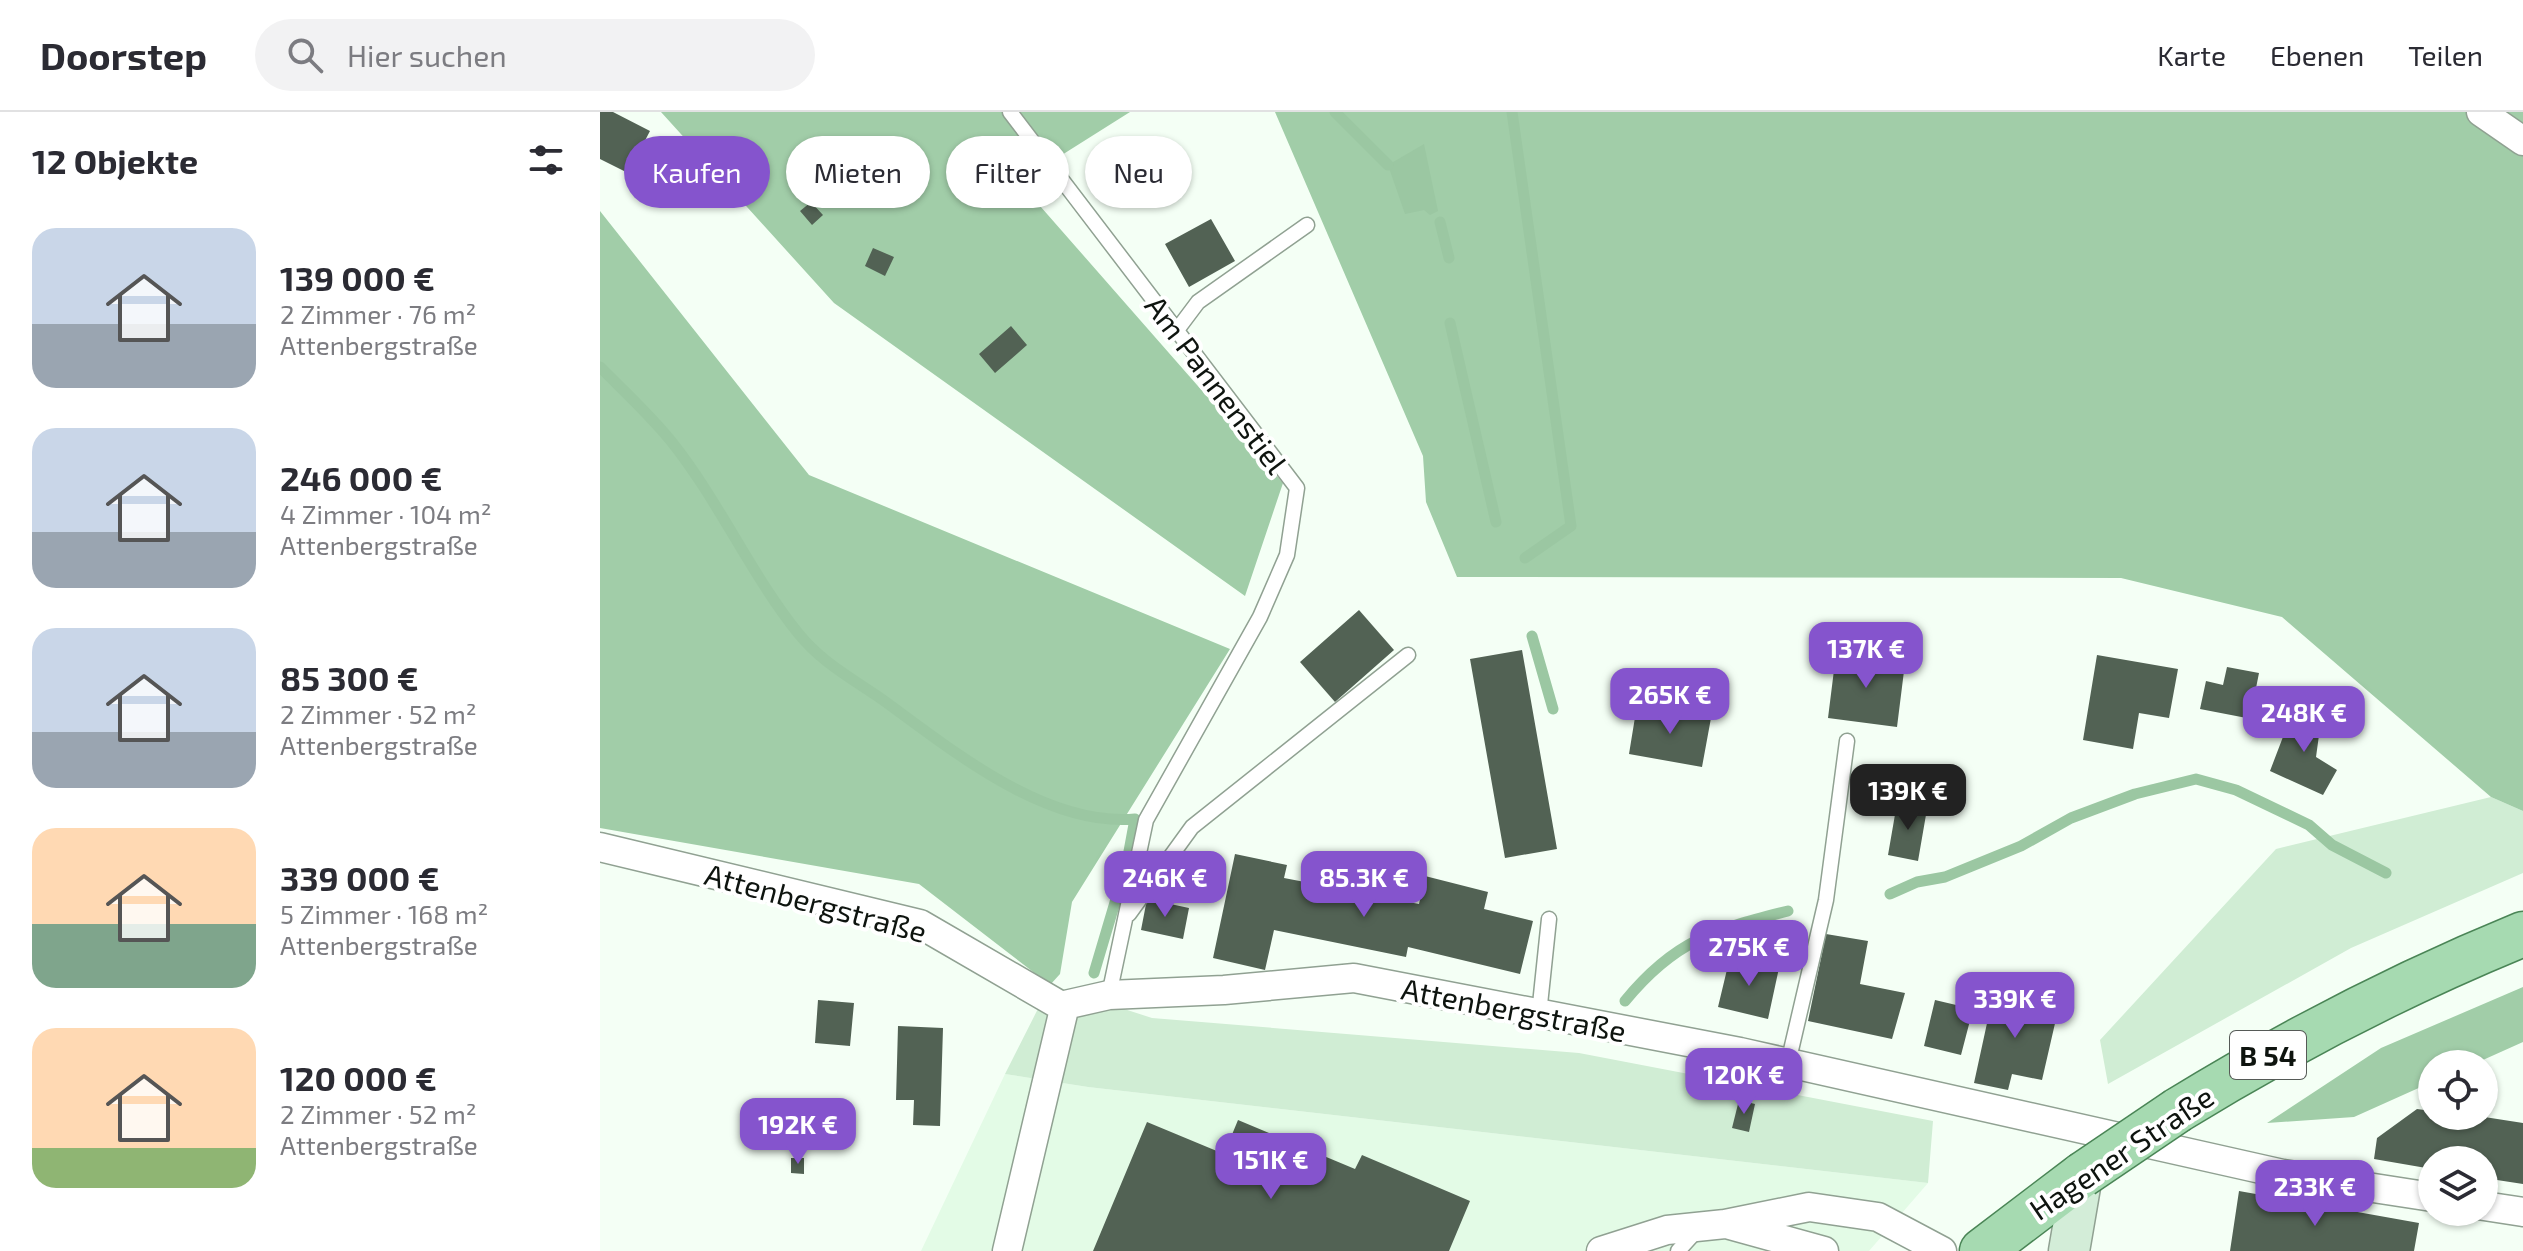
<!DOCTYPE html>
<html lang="de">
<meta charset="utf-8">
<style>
:root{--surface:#fff;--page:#f2f2f3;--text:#2b2b33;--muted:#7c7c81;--line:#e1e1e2;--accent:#8554cd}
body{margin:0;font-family:"Exo 2",sans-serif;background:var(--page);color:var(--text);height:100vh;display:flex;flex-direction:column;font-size:30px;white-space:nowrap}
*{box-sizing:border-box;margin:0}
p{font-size:26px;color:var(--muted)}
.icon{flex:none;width:44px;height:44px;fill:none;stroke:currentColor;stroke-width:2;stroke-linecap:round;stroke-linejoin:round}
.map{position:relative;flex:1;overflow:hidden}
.drawer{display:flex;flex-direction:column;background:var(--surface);width:600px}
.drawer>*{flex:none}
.top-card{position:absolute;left:24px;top:24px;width:760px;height:72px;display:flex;gap:16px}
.controls{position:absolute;left:1818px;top:938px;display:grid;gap:16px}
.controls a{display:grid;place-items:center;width:80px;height:80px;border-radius:50%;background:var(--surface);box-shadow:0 2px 6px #0004;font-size:40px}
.price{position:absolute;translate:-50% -68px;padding:0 18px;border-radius:16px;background:var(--accent);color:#fff;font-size:26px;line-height:52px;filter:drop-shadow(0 2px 4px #0008)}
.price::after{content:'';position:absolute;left:50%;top:48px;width:24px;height:18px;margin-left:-12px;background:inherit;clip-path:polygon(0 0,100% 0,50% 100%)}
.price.active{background:#222;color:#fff}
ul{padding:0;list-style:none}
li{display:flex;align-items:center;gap:24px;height:200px;padding:0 32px}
li span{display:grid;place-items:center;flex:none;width:224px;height:160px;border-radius:24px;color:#555}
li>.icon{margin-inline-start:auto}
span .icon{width:96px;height:96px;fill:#fffc;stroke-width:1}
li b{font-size:34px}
h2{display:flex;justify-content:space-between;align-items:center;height:96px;padding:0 32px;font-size:34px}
.pill{padding:0 28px;border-radius:36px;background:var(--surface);box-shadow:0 2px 6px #0004;font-size:28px;line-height:72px}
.pill.active{background:var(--accent);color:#fff}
header{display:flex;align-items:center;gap:48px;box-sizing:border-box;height:112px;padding:0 40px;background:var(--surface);border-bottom:2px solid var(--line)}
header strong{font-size:38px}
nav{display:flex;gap:44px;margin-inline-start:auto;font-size:28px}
.search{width:560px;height:72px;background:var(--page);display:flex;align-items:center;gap:20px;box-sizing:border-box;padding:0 28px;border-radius:44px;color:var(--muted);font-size:30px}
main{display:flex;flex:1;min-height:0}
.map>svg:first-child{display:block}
.built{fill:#e3fbe6}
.green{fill:#d0edd4}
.forest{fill:#a1cda8}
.water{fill:#9bc7a2}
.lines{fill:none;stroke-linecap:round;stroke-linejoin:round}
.stream{stroke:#9bc7a2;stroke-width:11}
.building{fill:#526254}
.lane-casing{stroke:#90a192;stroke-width:17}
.street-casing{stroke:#90a192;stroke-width:31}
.secondary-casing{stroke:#90a192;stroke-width:43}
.primary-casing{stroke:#4a8556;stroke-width:47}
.lane{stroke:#fff;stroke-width:14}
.street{stroke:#fff;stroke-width:28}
.secondary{stroke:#d3edd8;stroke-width:40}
.primary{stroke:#a6dab1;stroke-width:44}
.primary-bridge-casing{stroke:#4a8556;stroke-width:47;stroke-linecap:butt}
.primary-bridge{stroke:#a6dab1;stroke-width:44}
.labels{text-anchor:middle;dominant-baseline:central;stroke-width:8;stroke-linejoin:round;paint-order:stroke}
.shield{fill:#fff;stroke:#565a57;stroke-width:2}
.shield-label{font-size:28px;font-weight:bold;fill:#0e140f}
.street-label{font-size:30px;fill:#0e140f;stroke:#fff}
</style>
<header>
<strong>Doorstep</strong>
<div class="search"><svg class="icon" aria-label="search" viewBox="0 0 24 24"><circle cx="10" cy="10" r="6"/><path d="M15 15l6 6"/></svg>Hier suchen</div>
<nav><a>Karte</a><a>Ebenen</a><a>Teilen</a></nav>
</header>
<main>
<section class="drawer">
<h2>12 Objekte<svg class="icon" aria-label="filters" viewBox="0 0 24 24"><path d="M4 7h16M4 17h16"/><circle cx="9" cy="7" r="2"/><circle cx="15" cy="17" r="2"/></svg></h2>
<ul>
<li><span style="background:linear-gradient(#c9d6e8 60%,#9aa5b1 0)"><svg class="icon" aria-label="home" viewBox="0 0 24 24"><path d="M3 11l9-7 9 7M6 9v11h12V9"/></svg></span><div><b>139 000 €</b><p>2 Zimmer · 76 m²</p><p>Attenbergstraße</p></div></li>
<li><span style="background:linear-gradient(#c9d6e8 65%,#9aa5b1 0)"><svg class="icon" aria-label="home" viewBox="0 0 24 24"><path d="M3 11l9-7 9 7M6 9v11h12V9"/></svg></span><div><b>246 000 €</b><p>4 Zimmer · 104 m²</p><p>Attenbergstraße</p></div></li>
<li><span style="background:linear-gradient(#c9d6e8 65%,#9aa5b1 0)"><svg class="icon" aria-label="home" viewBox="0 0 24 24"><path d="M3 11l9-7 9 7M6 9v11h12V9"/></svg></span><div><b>85 300 €</b><p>2 Zimmer · 52 m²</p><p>Attenbergstraße</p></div></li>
<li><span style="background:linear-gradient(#ffd9b3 60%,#7fa58c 0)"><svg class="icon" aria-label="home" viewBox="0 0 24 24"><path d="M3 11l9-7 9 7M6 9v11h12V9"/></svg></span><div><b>339 000 €</b><p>5 Zimmer · 168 m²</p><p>Attenbergstraße</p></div></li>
<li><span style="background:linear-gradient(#ffd9b3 75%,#8fb573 0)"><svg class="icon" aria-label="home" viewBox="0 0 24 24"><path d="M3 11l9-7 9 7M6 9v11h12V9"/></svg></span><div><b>120 000 €</b><p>2 Zimmer · 52 m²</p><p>Attenbergstraße</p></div></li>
</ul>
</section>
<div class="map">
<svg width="1923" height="1139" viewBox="0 0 1923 1139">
<rect width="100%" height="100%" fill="#f4fff5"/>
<!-- built -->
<path class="built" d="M405 962 488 975 1328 1071 1269 1139H321Z"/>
<!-- green -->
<path class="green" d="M1891 685 1923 699V761L1751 836 1508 972 1500 928 1676 737Z
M450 873 552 906 979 941 1333 1009 1328 1071 488 975 405 962Z"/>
<!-- forest -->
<path class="forest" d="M61 0H530L419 70 683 371 645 484 234 191Z
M675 0H1923V699L1891 685 1682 505 1521 466 857 465 826 390 823 344Z
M0 99 209 363 630 537 472 790 460 862 450 873 319 772 0 716Z
M1923 875V930L1874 952H1832V970L1754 1005 1667 1011 1781 936Z"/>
<!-- water -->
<path class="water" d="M824 32 838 99 830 103 824 98 805 102 788 53Z"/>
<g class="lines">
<!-- stream -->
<path class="stream" d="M735 0 788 53
M912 0 971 414 925 446
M840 110 849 146
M850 211 896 410
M0 255C24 279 50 303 71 329 119 389 150 461 198 521 222 551 253 567 283 588 352 638 445 715 535 707L527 750 494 861
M932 524 953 597
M1290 782 1317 770 1345 765 1421 734 1471 706 1535 682 1596 667 1636 678 1709 713 1732 733 1786 761
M1025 889C1075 828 1113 818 1188 799"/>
</g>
<!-- building -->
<path class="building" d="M0 0H13L50 19 28 61 0 47Z
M211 90 223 103 212 113 200 99Z
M611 107 635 149 589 175 565 132Z
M273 136 294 145 285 164 265 154Z
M411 214 427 233 395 261 379 242Z
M759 498 794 538 735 590 700 550Z
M922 538 957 737 905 746 870 547Z
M1236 542 1305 551 1297 615 1228 606Z
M1497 543 1578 557 1569 606 1539 601 1533 637 1483 628Z
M1627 555 1659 561 1655 581 1698 589 1693 615 1600 597 1606 569 1623 573Z
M1704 592 1723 594 1716 645 1737 658 1723 683 1670 659 1686 617 1696 624Z
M1037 593 1111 606 1102 655 1029 642Z
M1297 691 1327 697 1318 749 1288 743Z
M635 742 687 753 684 766 819 792 825 764 888 780 884 797 933 809 920 862 808 835 806 845 674 818 665 858 613 846Z
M547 787 589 796 583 827 541 818Z
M1226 822 1268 829 1260 872 1305 881 1292 927 1208 909Z
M1130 845 1179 856 1168 907 1118 895Z
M1394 879 1459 894 1442 968 1412 962 1408 978 1374 971Z
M218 888 254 891 250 934 215 931Z
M1335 888 1373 897 1361 943 1324 934Z
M298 914 343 916 340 1014 313 1013 314 988H296Z
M1139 988 1155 992 1149 1020 1132 1016Z
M1817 997 1832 999V1004H1878L1923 1011V1072L1884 1066V1048H1832V1057L1774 1047 1777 1026Z
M638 1008 755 1057 762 1043 870 1089 849 1139H493L547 1010 624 1042Z
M191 1046H204V1062L191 1061Z
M1639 1079 1819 1111 1814 1139H1630Z"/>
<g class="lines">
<defs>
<path id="lane" d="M410 0 697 376 687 443 660 505 546 708 509 883
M577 218 598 190 707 113
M529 802 592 715 808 543
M939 902 949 807
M1188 951 1226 788 1247 629
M1078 1139 1098 1117"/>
<path id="street" d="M1881 0 1923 29
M0 735 320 812 463 895
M1884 1094 1923 1100
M1130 1113 1224 1139
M407 1139 465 893 509 883 624 878 754 866 1140 940 1683 1062 1832 1085
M1001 1139 1067 1118 1125 1112 1209 1095 1278 1105 1342 1139"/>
<path id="secondary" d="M1469 1139 1482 1063"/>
<path id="primary" d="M1578 998C1689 930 1803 871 1923 822
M1382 1139 1482 1063"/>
</defs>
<!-- lane casing -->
<use href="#lane" class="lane-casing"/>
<!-- street casing -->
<use href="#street" class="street-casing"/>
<!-- secondary casing -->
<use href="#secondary" class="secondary-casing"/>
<!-- primary casing -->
<use href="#primary" class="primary-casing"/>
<!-- lane -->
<use href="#lane" class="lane"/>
<!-- street -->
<use href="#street" class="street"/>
<!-- secondary -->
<use href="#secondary" class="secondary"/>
<!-- primary -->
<use href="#primary" class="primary"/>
<defs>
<path id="primary-bridge" d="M1482 1063 1578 998"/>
</defs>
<!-- primary-bridge casing -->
<use href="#primary-bridge" class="primary-bridge-casing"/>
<!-- primary-bridge -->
<use href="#primary-bridge" class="primary-bridge"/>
</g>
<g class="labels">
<!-- shield labels -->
<rect class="shield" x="1630" y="919" width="76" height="48" rx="6"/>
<g class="shield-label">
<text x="1668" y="943">B 54</text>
</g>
<!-- street labels -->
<g class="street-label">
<text transform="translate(617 272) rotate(53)">Am Pannenstiel</text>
<text transform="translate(216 790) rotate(15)">Attenbergstraße</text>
<text transform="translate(914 897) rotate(11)">Attenbergstraße</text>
<text transform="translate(1521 1040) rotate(-34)">Hagener Straße</text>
</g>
</g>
</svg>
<div class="controls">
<a><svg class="icon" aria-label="locate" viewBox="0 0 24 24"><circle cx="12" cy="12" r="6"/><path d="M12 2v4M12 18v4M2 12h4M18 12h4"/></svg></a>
<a><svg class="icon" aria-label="layers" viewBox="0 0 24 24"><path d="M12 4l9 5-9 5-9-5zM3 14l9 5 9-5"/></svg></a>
</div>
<b class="price" style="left:1266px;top:578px">137K €</b>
<b class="price" style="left:1070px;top:624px">265K €</b>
<b class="price" style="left:1704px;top:642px">248K €</b>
<b class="price active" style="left:1308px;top:720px">139K €</b>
<b class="price" style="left:565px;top:807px">246K €</b>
<b class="price" style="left:764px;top:807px">85.3K €</b>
<b class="price" style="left:1149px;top:876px">275K €</b>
<b class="price" style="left:1415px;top:928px">339K €</b>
<b class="price" style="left:1144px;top:1004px">120K €</b>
<b class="price" style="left:198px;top:1054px">192K €</b>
<b class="price" style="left:671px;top:1089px">151K €</b>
<b class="price" style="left:1715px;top:1116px">233K €</b>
<div class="top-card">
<a class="pill active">Kaufen</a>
<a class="pill">Mieten</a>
<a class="pill">Filter</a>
<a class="pill">Neu</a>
</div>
</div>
</main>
